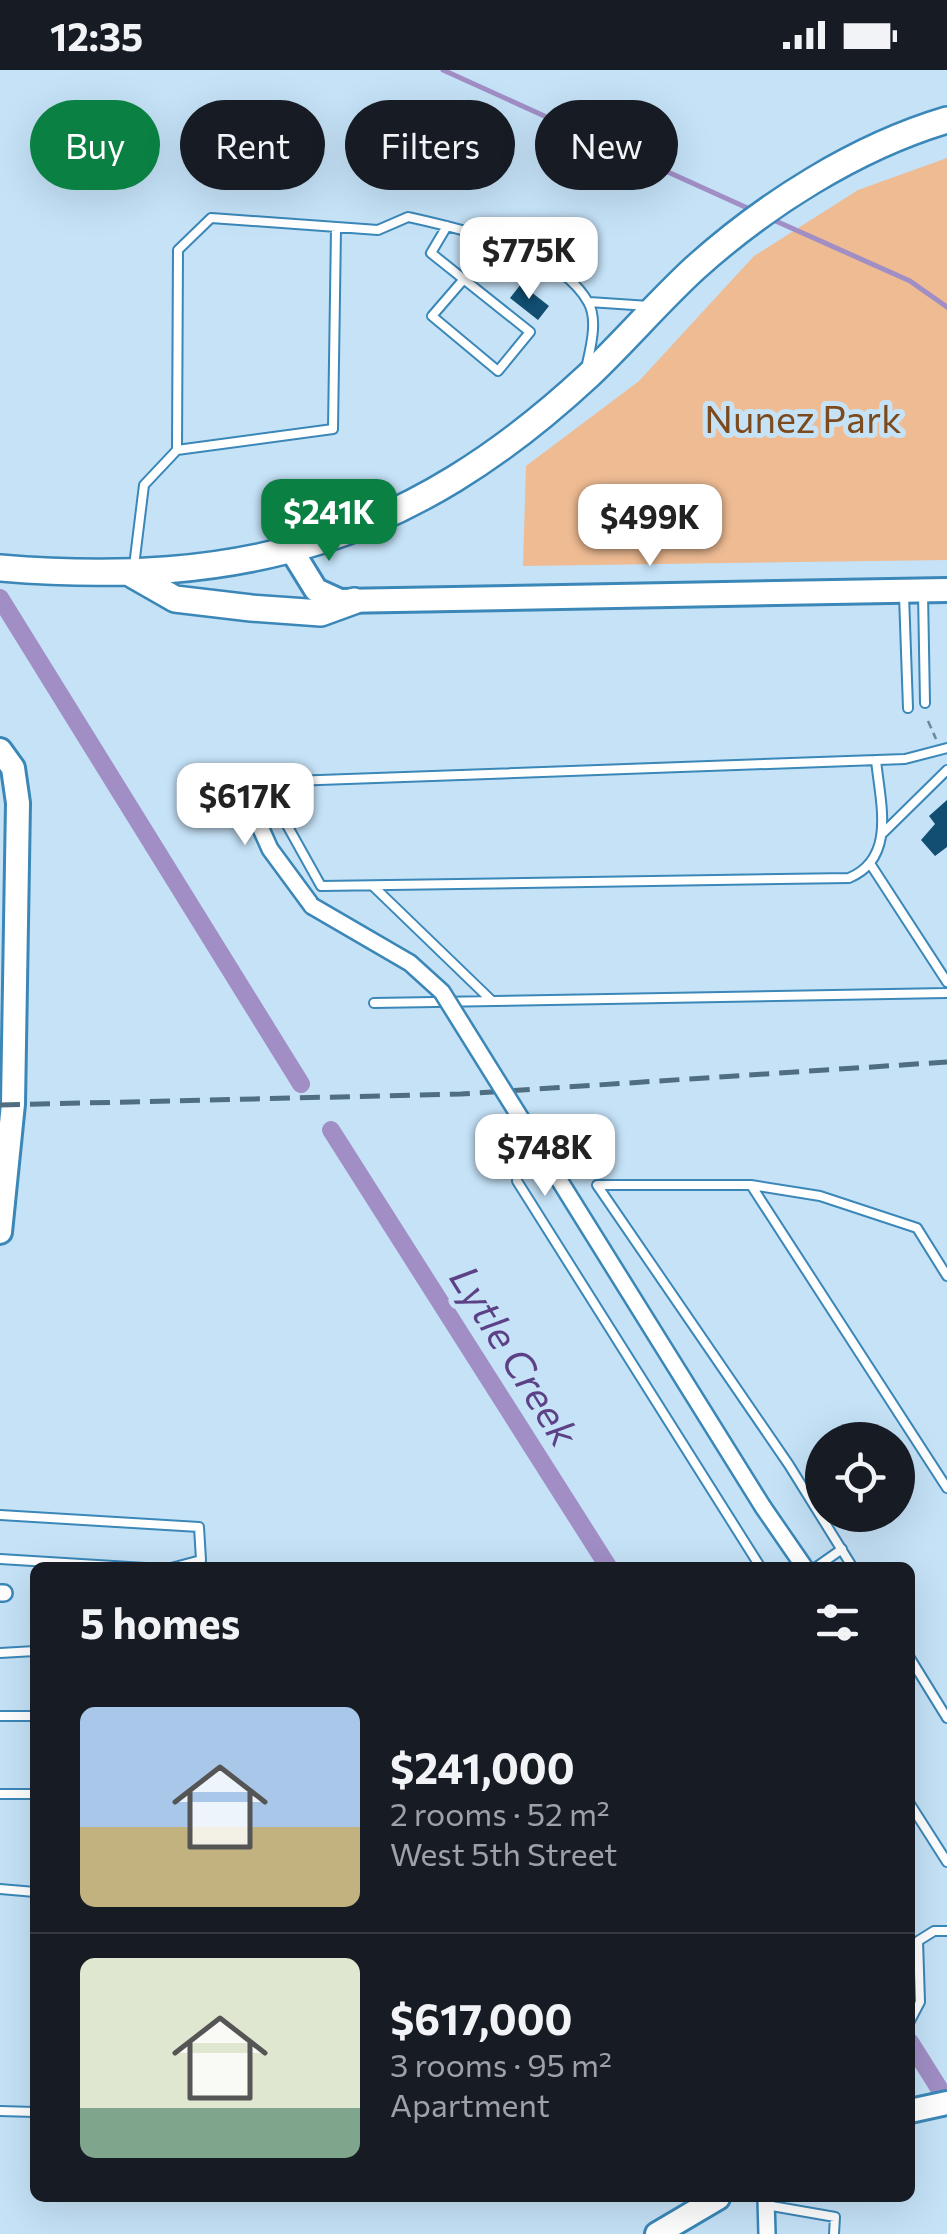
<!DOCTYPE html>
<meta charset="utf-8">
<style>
:root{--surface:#171b24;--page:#20242c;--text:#f1f3f6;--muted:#9ea1a6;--line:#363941;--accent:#0b8043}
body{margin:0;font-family:Commissioner,sans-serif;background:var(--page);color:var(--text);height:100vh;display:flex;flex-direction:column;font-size:38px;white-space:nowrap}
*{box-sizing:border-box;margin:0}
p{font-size:32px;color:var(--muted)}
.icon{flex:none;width:55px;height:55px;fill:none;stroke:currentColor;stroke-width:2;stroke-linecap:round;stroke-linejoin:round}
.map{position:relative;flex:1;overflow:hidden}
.sheet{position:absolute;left:30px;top:1492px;width:885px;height:640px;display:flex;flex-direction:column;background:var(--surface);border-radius:15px;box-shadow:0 10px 40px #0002}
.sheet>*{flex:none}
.hud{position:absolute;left:30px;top:30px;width:888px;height:90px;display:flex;gap:20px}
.controls{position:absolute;left:805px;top:1352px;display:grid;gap:20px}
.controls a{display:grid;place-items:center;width:110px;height:110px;border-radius:50%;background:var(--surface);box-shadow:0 10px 40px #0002;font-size:50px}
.price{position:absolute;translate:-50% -85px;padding:0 22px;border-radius:20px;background:#fff;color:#222;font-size:32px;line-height:65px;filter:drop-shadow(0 2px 5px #0008)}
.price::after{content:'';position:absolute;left:50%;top:60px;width:30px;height:22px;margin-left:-15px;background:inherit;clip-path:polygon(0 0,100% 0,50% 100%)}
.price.on{background:var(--accent);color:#fff}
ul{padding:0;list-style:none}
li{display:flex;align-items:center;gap:30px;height:250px;padding:0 50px}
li+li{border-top:2px solid var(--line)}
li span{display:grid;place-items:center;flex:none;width:280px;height:200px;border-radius:15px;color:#555}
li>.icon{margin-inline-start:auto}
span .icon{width:120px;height:120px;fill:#fffc;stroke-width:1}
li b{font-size:42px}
h2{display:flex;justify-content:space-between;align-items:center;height:120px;padding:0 50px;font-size:42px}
.tag{padding:0 35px;border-radius:45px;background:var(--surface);box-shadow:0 10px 40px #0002;font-size:35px;line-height:90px}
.tag.on{background:var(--accent);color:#fff}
.status{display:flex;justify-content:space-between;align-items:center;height:70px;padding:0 50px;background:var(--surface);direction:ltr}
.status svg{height:28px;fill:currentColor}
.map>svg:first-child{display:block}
.green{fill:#eebb93}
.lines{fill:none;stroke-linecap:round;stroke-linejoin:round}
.stream{stroke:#a08ec5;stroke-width:5}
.canal{stroke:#a08ec5;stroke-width:18}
.building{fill:#114e71}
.lane-casing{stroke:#3a87b8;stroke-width:12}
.street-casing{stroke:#3a87b8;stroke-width:20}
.secondary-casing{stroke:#3a87b8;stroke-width:28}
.primary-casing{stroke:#3a87b8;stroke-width:30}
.path{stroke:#6a889c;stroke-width:2.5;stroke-dasharray:8 5;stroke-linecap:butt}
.lane{stroke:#fff;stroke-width:8}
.street{stroke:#fff;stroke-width:15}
.secondary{stroke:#fff;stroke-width:22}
.primary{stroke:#fff;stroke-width:25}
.rail{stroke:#506e81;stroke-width:5;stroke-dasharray:20 10;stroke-linecap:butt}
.street-bridge-casing{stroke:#3a87b8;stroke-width:20;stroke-linecap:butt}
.street-bridge{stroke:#fff;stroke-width:15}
.labels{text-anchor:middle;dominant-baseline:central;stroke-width:10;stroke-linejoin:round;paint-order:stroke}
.park-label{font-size:38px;fill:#7c4a1c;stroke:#c5e2f7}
.water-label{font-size:40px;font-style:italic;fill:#5c4187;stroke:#c5e2f7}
</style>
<div class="status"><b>12:35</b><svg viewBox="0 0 49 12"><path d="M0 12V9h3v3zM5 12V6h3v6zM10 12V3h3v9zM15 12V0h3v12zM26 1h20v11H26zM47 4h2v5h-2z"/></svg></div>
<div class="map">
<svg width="947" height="2164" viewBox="0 0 947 2164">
<rect width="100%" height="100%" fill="#c5e2f7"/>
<!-- green -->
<path class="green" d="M947 88V490L523 496 526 396 639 311 754 186 858 120Z"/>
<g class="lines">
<!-- stream -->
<path class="stream" d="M443 0 754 141
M769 148 910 211 947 237"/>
<!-- canal -->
<path class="canal" d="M0 528 301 1014
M331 1060 609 1498
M910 1972 947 2031"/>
</g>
<!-- building -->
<path class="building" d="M521 214 549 236 538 250 510 228Z
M947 730V777L935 786 921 770 935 754 929 746Z"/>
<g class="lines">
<defs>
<path id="lane" d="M447 156 431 183 530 262 498 301 432 246 464 209
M336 159 333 359 177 380 178 180 211 148 378 160 408 147C462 159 559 180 588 232 598 249 591 276 587 294
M589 232 649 236
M134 496 144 415 177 380
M923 523 925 633
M904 525 908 638
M876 690C880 732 897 788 849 808L321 816 263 712 905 689 947 678
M883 763 947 700
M871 795 947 912
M373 816 492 931
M374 933 947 923
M517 1111 761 1498
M751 1115 820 1126 917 1158 947 1206
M0 1445 199 1457 201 1490 171 1498
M0 1489 146 1498
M815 1498 842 1479
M853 1498 789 1395 597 1115H751L947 1418
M0 1583 35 1581
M910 1588 947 1648
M0 1646H35
M0 1724H35
M910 1734 947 1792
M0 1819 35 1822
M910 1951 920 1932 918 1871 934 1861H947
M0 2041 35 2042
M766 2135 835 2147 834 2164"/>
<path id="street" d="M263 712 249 732 270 779 312 836
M763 1437 805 1498
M0 1523H4
M766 2128 767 2164"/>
<path id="secondary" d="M292 481 316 520 340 531 947 520
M0 680 13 698 18 733 13 1034 0 1162
M910 2041 947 2033
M657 2164 718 2128"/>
<path id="primary" d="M0 498C241 518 409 472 588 306 625 271 658 232 695 198 765 135 856 77 947 50
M133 505 175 529 251 538 321 543 354 531"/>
</defs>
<!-- lane casing -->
<use href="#lane" class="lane-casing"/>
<!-- street casing -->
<use href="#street" class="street-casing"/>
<!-- secondary casing -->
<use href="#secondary" class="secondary-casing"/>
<!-- primary casing -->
<use href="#primary" class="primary-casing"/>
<!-- path -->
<path class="path" d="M928 651 936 669"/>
<!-- lane -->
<use href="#lane" class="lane"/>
<!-- street -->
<use href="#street" class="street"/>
<!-- secondary -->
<use href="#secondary" class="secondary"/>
<!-- primary -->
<use href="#primary" class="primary"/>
<!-- rail -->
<path class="rail" d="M0 1035 461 1024 947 992"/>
<defs>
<path id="street-bridge" d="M312 836 410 893 442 922 763 1437"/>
</defs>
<!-- street-bridge casing -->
<use href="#street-bridge" class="street-bridge-casing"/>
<!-- street-bridge -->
<use href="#street-bridge" class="street-bridge"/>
</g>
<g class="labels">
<!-- park labels -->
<g class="park-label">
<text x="803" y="347">Nunez Park</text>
</g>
<!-- water labels -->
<g class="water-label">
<text transform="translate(516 1285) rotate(58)">Lytle Creek</text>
</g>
</g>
</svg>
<div class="controls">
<a><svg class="icon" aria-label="locate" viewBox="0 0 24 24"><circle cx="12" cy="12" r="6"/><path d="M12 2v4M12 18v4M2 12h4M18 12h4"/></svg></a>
</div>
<b class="price" style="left:529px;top:232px">$775K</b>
<b class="price on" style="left:329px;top:494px">$241K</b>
<b class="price" style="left:650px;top:499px">$499K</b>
<b class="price" style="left:245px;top:778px">$617K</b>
<b class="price" style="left:545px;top:1129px">$748K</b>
<div class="hud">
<a class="tag on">Buy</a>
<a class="tag">Rent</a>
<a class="tag">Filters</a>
<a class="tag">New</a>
</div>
<section class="sheet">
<h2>5 homes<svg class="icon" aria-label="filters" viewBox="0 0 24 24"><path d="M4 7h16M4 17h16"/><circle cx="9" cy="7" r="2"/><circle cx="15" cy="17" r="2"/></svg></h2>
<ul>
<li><span style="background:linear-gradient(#a9c7e8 60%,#c2b280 0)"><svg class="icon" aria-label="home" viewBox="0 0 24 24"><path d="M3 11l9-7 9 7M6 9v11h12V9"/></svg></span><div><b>$241,000</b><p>2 rooms · 52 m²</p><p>West 5th Street</p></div></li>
<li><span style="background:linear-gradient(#dfe7d0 75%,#7fa58c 0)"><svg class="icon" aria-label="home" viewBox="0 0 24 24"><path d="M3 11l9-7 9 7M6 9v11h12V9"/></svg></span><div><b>$617,000</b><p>3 rooms · 95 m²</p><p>Apartment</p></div></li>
</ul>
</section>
</div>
